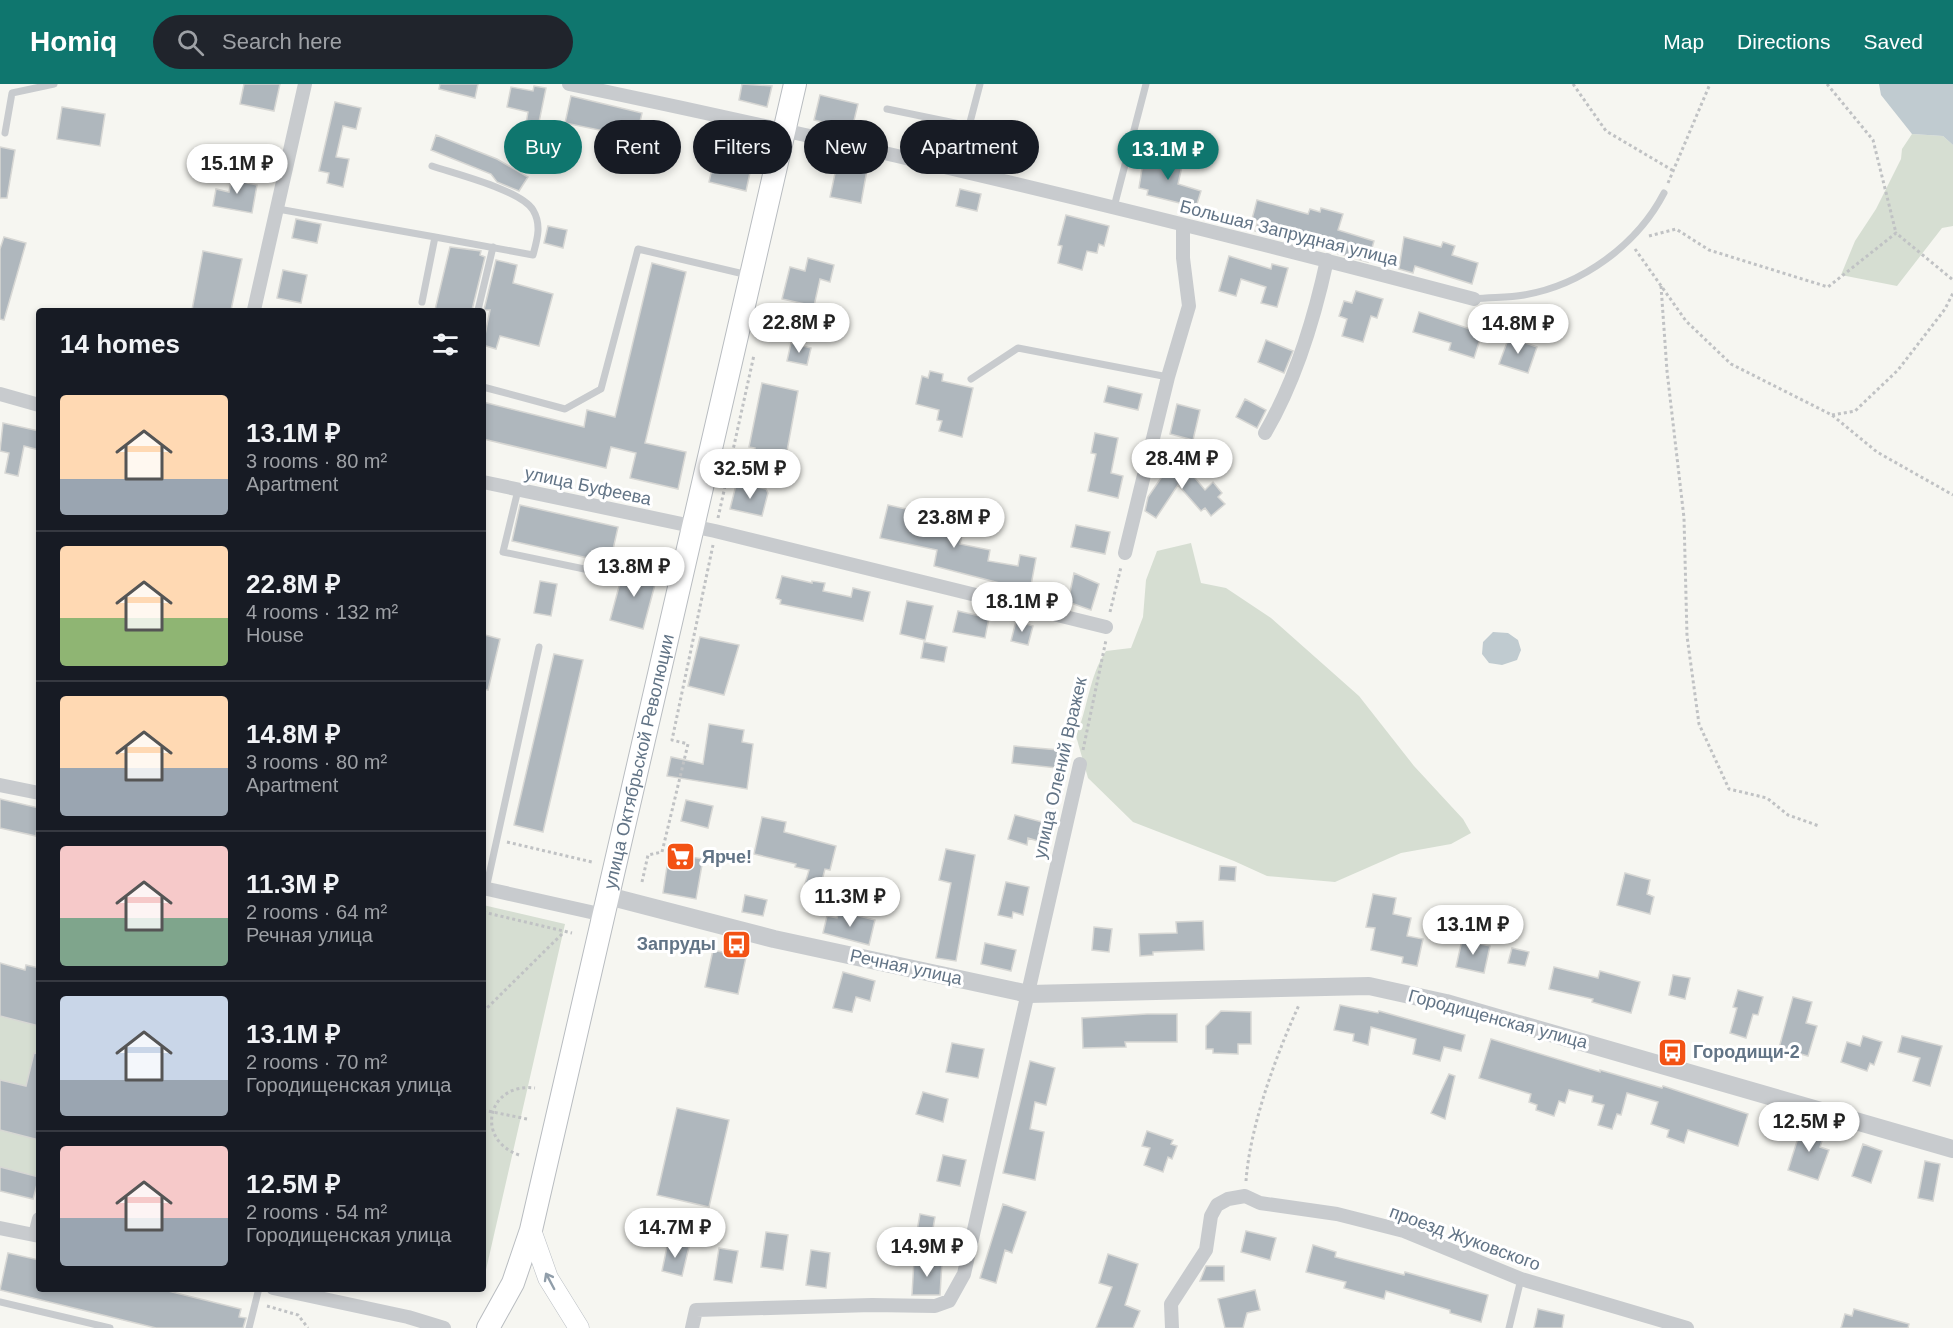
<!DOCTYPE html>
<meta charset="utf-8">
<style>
:root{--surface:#171b24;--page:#20242c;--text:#f1f3f6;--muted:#9ea1a6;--line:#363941;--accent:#0f766e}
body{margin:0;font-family:Arial,sans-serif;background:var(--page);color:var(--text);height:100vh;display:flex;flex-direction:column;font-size:22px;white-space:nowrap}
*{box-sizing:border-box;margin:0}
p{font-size:20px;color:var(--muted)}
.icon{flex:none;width:33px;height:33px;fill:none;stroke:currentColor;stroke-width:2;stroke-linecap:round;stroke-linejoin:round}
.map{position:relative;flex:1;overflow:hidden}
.side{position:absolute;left:36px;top:224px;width:450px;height:984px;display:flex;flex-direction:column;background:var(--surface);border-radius:6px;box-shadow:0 3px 9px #0003}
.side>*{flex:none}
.top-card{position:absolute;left:504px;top:36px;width:570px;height:54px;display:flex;gap:12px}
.price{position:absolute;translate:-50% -51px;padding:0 14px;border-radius:21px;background:#fff;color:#222;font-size:20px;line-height:39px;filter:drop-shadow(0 2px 3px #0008)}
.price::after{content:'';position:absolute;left:50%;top:36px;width:18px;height:14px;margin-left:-9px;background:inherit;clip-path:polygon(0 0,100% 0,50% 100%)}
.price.current{background:var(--accent);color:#fff}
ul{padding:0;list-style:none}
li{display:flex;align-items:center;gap:18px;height:150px;padding:0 24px}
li+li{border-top:2px solid var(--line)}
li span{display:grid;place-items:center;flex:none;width:168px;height:120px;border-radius:6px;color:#555}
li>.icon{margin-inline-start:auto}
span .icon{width:72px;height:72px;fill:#fffc;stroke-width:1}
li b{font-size:26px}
h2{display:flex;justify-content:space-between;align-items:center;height:72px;padding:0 24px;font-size:26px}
.pill{padding:0 21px;border-radius:27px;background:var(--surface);box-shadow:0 3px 9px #0003;font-size:21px;line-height:54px}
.pill.current{background:var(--accent);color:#fff}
header{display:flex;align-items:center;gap:36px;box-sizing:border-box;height:84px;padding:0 30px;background:var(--accent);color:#fff}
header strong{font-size:28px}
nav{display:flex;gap:33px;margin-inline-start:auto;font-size:21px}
.search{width:420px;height:54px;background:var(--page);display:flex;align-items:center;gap:15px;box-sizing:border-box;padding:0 21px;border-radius:33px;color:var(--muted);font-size:22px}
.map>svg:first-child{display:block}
.green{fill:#d6ded2}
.water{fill:#c0cbd0}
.building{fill:#afb7bd;stroke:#d7d7d4;stroke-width:1.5}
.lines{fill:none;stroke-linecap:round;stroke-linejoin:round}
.secondary-casing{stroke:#b9bec3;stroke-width:21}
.primary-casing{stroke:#b8bcc0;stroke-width:24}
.path{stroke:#c0c2c4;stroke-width:3;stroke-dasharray:3 3;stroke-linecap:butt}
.service{stroke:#c8cbce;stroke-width:7}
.minor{stroke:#c8cbce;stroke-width:14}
.tertiary{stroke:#c8cbce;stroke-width:18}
.secondary{stroke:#fff;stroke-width:20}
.primary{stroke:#fff;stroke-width:22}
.oneway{stroke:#919eaa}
.labels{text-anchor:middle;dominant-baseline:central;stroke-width:6;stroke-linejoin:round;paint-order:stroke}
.street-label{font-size:18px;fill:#627486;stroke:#fff}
.poi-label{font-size:18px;font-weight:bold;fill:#627486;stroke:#fff;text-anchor:start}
</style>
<header>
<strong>Homiq</strong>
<div class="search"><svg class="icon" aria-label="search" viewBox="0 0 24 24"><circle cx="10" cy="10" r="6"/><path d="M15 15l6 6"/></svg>Search here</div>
<nav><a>Map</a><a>Directions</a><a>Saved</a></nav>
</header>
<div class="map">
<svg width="1953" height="1244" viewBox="0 0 1953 1244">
<rect width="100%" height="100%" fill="#f6f6f1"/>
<!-- green -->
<path class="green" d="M1912 50 1943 52 1953 61V142L1942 144 1897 202 1841 191 1855 157 1876 125 1901 75 1902 65Z
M1191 459 1201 499 1226 504 1271 534 1359 612 1414 682 1463 735 1471 749 1451 760 1401 769 1335 798 1267 792 1234 777 1133 738 1088 694 1076 652C1088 624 1089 592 1106 567L1131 564 1143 533 1146 496 1157 467Z
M483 821 565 840 483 1199Z
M0 879 25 886 26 881 39 884V1093L33 1115 0 1107Z"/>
<!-- water -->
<path class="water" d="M1879 0H1953V61L1943 52 1912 50 1881 11Z
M1493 548 1508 549 1518 556 1521 566 1517 576 1502 581 1489 579 1482 570 1483 558Z"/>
<!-- building -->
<path class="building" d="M244 0H280L274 27 240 20Z
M440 0H478L475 14 439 5Z
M742 0 772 2 767 23 739 16Z
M534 2 546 4 537 48 525 46 528 28 507 23 511 3 533 7Z
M820 11 858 20 852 45 814 36Z
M571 12 642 29 638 47 648 49 643 70 625 66 627 60 607 55 609 48 565 39Z
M335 18 361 24 356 45 343 42 336 73 349 75 343 103 327 99 329 89 319 87Z
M62 23 105 30 100 62 57 55Z
M720 49 757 57 746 107 709 98Z
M436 51 497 75 528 93 519 107 497 98 491 90 431 66Z
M0 63 15 66 7 114H0Z
M1168 66 1185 69 1178 100 1201 107 1196 123 1147 111 1148 106 1139 104 1143 78 1164 83Z
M837 80 867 86 861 119 830 113Z
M233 88 248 91 247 99 257 101 252 129 213 122 216 105 229 108Z
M960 105 981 110 977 127 956 122Z
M1257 116 1308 130 1310 125 1320 128 1321 124 1343 130 1338 146 1374 157 1368 178 1300 159 1302 155 1273 146 1271 152 1255 147 1258 137 1252 135Z
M1066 131 1109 142 1104 162 1099 160 1097 169 1087 167 1082 186 1058 179 1062 162 1058 161Z
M296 135 321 140 317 159 292 154Z
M548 142 567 146 563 164 544 159Z
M4 153 26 159 4 236 0 235V165Z
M1404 153 1441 163 1443 158 1455 162 1452 171 1478 179 1472 200 1415 182 1413 189 1399 185Z
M450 163 481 167 480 171 485 173 472 226H435Z
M203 167 242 175 231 226H192Z
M1229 172 1271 185 1272 180 1288 184 1277 223 1261 219 1266 203 1241 195 1236 212 1219 207Z
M808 174 834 181 830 198 820 195 814 222 782 215 790 183 805 187Z
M496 176 517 181 513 199 553 210 539 262 500 252 496 265 483 261 490 226H484Z
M652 179 686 188 645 359 686 368 678 405 630 394 636 369 611 363 606 384 483 355V318L584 343 587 326 615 333Z
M283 186 307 191 301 219 277 214Z
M1356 207 1383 215 1377 234 1371 232 1363 258 1342 252 1347 235 1339 232 1344 217 1352 219Z
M1419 228 1482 249 1474 274 1449 266 1451 259 1413 248Z
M1509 253 1537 263 1528 289 1499 280Z
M1266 256 1293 267 1284 289 1258 278Z
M791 259 811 264 807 281 787 277Z
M930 287 943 290 942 297 973 304 962 353 939 347 942 337 937 336 939 326 916 320 922 292 928 294Z
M762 299 798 307 785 378 753 371 755 364 749 363Z
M1108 302 1142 310 1138 326 1104 318Z
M1245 315 1266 326 1257 344 1236 333Z
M1177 320 1200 326 1193 356 1170 350Z
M3 339 39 347V366L24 362 18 392 5 389 9 369 0 367Z
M1095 349 1118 354 1111 389 1123 392 1118 414 1088 407 1096 370 1091 369Z
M1162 375 1185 382 1205 406 1213 398 1222 409 1218 413 1225 420 1211 432 1205 424 1201 427 1178 401 1156 434 1145 427 1148 413 1163 391 1158 389Z
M746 400 766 405 768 409 762 432 730 425 736 401 745 403Z
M520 421 618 443 610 479 512 457Z
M888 421 924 429 923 438 963 447 960 460 990 466 988 477 1018 482 1020 471 1036 474 1030 507 934 482 937 466 880 454Z
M1076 441 1110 448 1105 470 1071 463Z
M624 484 657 493 643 545 610 536Z
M1074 489 1099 500 1091 526 1068 518Z
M782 492 812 499V497L825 499 823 507 851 513 853 504 870 508 863 537 780 520 781 516 776 514Z
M540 497 557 500 551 532 534 529Z
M907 517 933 522 925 556 900 550Z
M958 527 989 534 985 554 953 548Z
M1016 537 1033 542 1028 561 1011 557Z
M485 551 500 555 488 606 483 605Z
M700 553 739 561 724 611 688 602Z
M924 558 947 563 944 578 921 574Z
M554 570 583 576 543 748 514 741Z
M709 640 744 646 742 658 753 660 747 705 667 692 671 673 703 680Z
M1014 662 1059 666 1057 684 1012 679Z
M0 715 39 724 36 752 0 744Z
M686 716 713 722 708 744 681 737Z
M1015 731 1046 739 1041 758 1028 754 1027 761 1008 755Z
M762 733 786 738 784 748 836 762 830 786 825 785 820 804 805 800 809 786 795 783 796 780 754 770Z
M946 765 975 771 956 877 936 874 951 799 939 796Z
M669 769 703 775 696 815 663 809Z
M1220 782 1236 783 1235 797 1219 796Z
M1625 789 1650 796 1647 810 1654 813 1650 830 1617 821Z
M1006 798 1029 803 1023 831 1013 828 1012 834 998 831Z
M1373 810 1396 814 1393 830 1411 834 1407 852 1423 855 1417 882 1402 879 1403 873 1371 866 1375 844 1366 843Z
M745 811 767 816 763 832 742 828Z
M839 827 875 836 869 861 823 849 827 832 837 834Z
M1203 837 1204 866 1153 868V871L1140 872 1139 850 1177 849 1176 838Z
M1094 843 1112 845 1109 868 1092 866Z
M1462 856 1490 862 1484 889 1456 883Z
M985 859 1016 866 1011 887 981 880Z
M1512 864 1529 868 1525 882 1508 879Z
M713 866 746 873 738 910 705 903Z
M0 879 25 886 26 881 39 884V942L0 932Z
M1554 883 1598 894 1600 887 1640 898 1631 929 1592 918 1593 915 1549 905Z
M843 888 875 897 870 917 856 913 852 928 833 924Z
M1673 891 1690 894 1685 915 1669 911Z
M1738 906 1763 913 1758 931 1753 930 1746 954 1730 949 1737 924 1733 923Z
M1793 913 1812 918 1806 939 1817 942 1808 972 1779 964Z
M1340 921 1378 929 1379 927 1465 951 1461 967 1444 963 1440 977 1413 970 1416 955 1371 943 1368 961 1353 957 1354 950 1334 946Z
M1221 927 1251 928V960H1238V970L1213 969V965H1206V942Z
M1147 930H1177V958H1125L1126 963 1083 964 1082 934Z
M1863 952 1882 958 1874 981 1870 979 1867 987 1841 978 1847 958 1860 962Z
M1902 952 1942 962 1930 1002 1913 997 1920 974 1898 968Z
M1491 955 1600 988V986L1662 1004 1663 1002 1748 1030 1738 1062 1688 1046 1684 1059 1667 1053 1669 1046 1651 1040 1658 1018 1627 1009 1621 1031 1617 1030 1612 1045 1598 1041 1604 1021 1592 1018 1593 1012 1569 1006 1565 1019 1559 1017 1554 1032 1536 1026 1537 1021 1529 1018 1531 1010 1479 994Z
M952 959 984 965 978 994 946 988Z
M34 969 39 970V1056L0 1046V996L26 1002Z
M1030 977 1055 984 1046 1021 1035 1018 1030 1045 1044 1048 1035 1096 1003 1089Z
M1449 990 1455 992 1445 1035 1431 1029Z
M923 1008 948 1015 943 1038 916 1030Z
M677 1024 729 1036 709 1123 657 1111Z
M1802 1041 1825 1048 1820 1063 1829 1066 1818 1096 1788 1086Z
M1147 1047 1173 1056 1171 1060 1177 1062 1172 1075 1168 1073 1163 1088 1144 1081 1150 1064 1142 1062Z
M1863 1060 1882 1067 1871 1099 1852 1092Z
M943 1071 966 1076 960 1102 937 1097Z
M1925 1077 1940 1080 1933 1117 1918 1114Z
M0 1083 39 1093 33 1115 0 1107Z
M1003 1120 1026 1128 1012 1169 1005 1166 996 1199 980 1194Z
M920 1130 935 1133 932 1150 917 1147Z
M1246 1147 1276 1154 1270 1176 1241 1168Z
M766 1148 788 1151 783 1186 761 1183Z
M668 1158 689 1163 682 1192 662 1187Z
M1313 1161 1336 1168 1335 1173 1404 1191 1405 1188 1488 1211 1481 1238 1450 1229V1226L1386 1207 1384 1215 1344 1204 1346 1198 1306 1188Z
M719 1164 738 1167 732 1199 714 1196Z
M811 1166 830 1169 826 1204 806 1201Z
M8 1169 39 1176V1204H156L241 1225 239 1233 246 1234 243 1244H156L0 1206Z
M1108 1170 1138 1180 1125 1221 1140 1227 1133 1244H1096L1112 1203 1099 1199Z
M914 1176 942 1178 940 1211H912Z
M1206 1182H1224V1197H1200Z
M1255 1206 1260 1226 1247 1229 1243 1244H1225L1218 1215Z
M1538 1225 1564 1231 1562 1244H1534Z
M1854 1225 1909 1240 1908 1244H1841L1845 1230 1852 1232Z"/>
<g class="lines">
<defs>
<path id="secondary" d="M531 1146 548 1194 579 1244"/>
<g id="primary">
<path id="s1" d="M488 1244 513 1199 531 1146 795 0"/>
</g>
</defs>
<!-- secondary casing -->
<use href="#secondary" class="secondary-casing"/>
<!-- primary casing -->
<use href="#primary" class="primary-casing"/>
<!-- path -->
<path class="path" d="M1573 0 1606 47 1672 86
M1827 0 1873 56 1896 149
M1668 99 1710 0
M1649 152 1676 145 1709 166 1828 203 1896 149 1953 196
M1635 165 1686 237 1731 280 1832 331 1877 368 1953 411
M1661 202 1667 287 1684 434 1687 552 1699 640 1729 705 1767 714 1788 731 1819 742
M1832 331 1855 327 1898 286 1945 225 1953 209
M718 434 754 271
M1110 528 1121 483
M1083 666 1106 556
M507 758 592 778
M642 798 648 771 662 768 688 660 672 656 713 461
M483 828 572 849
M483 928 564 848
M483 1026 527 1035
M519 1071C474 1055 488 998 535 1004
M1246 1097C1250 1042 1276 971 1299 921
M267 1222 298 1231 308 1244"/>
<!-- service -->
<path class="service" d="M887 25 955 39 944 82
M955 39 969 42 980 0
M5 49 12 9 54 0
M1114 123 1146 0
M278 125 435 153
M1474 215C1491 213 1508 214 1524 211 1582 201 1637 161 1664 109
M422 218 435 153 533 171C537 156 542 141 533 126 521 106 455 90 432 82
M478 226 493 163
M971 295 1018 264 1168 293
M483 303 565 325 601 305 638 165 748 191
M518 406 503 468 589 486
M486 805 539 563
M0 1218 110 1244
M249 1244 259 1204
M1509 1244 1521 1195"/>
<!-- minor -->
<path class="minor" d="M569 0C873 63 1174 136 1474 215
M254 226 305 0
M0 310 39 321
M1265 349C1296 296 1314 236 1327 176
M483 398 715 447 1106 543
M1125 469 1168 293 1189 222 1183 174V142
M0 701 39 709
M483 804 604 831
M0 1144 39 1152
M35 1151 39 1135
M273 1204 408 1233 444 1244
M692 1244 696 1226 872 1221 935 1222 949 1217 964 1190 1080 680
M1172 1244 1171 1220 1206 1166 1211 1132 1217 1121 1228 1115 1245 1112 1260 1119 1337 1130 1404 1147 1521 1195 1687 1244"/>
<!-- tertiary -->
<path class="tertiary" d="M608 812 774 855 1029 910 1369 902 1446 919 1953 1065"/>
<!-- secondary -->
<use href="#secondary" class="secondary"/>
<!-- primary -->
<use href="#primary" class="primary"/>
</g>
<!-- one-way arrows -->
<defs><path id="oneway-shaft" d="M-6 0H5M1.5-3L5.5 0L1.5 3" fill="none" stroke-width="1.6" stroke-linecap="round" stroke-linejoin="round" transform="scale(1.5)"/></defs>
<use class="oneway" href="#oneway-shaft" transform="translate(550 1197) rotate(-118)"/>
<!-- icons -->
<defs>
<symbol id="supermarket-square" viewBox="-11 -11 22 22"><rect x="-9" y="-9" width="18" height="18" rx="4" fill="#f35214" stroke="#fff"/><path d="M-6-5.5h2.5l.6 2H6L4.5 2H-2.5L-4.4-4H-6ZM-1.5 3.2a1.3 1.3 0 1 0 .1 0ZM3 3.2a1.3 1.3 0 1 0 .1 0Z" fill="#fff"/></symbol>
<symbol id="bus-square" viewBox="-11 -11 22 22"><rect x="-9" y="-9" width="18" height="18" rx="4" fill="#f35214" stroke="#fff"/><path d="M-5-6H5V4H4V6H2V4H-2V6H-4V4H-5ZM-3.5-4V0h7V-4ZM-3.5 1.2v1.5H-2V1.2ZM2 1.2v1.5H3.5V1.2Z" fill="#fff"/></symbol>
</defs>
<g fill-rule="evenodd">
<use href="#supermarket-square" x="664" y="756" width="33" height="33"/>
<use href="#bus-square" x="720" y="844" width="33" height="33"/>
<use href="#bus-square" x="1656" y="952" width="33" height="33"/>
</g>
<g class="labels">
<!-- street labels -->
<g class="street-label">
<text transform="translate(1289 149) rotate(14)">Большая Запрудная улица</text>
<text transform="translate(588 402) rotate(12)">улица Буфеева</text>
<text stroke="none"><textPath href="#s1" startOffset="588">улица Октябрьской Революции</textPath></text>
<text transform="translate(1060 684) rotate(-77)">улица Олений Вражек</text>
<text transform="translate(906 883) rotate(12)">Речная улица</text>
<text transform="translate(1498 935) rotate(15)">Городищенская улица</text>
<text transform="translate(1465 1154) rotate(20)">проезд Жуковского</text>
</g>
<!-- poi labels -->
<g class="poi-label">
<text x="702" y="773">Ярче!</text>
<text x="716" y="860" text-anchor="end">Запруды</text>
<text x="1693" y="968">Городищи-2</text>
</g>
</g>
</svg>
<b class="price current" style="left:1168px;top:97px">13.1M ₽</b>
<b class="price" style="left:237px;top:111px">15.1M ₽</b>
<b class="price" style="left:799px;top:270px">22.8M ₽</b>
<b class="price" style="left:1518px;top:271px">14.8M ₽</b>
<b class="price" style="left:1182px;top:406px">28.4M ₽</b>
<b class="price" style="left:750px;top:416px">32.5M ₽</b>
<b class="price" style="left:954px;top:465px">23.8M ₽</b>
<b class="price" style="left:634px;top:514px">13.8M ₽</b>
<b class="price" style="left:1022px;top:549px">18.1M ₽</b>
<b class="price" style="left:850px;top:844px">11.3M ₽</b>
<b class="price" style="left:1473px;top:872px">13.1M ₽</b>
<b class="price" style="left:1809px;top:1069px">12.5M ₽</b>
<b class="price" style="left:675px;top:1175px">14.7M ₽</b>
<b class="price" style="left:927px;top:1194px">14.9M ₽</b>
<div class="top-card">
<a class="pill current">Buy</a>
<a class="pill">Rent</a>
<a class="pill">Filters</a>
<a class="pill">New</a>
<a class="pill">Apartment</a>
</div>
<section class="side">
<h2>14 homes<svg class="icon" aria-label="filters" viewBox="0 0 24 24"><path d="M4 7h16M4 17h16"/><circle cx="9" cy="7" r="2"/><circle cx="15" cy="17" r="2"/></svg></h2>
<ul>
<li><span style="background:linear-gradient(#ffd9b3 70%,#9aa5b1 0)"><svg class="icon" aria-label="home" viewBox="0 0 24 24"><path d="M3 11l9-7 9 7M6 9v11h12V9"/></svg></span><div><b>13.1M ₽</b><p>3 rooms · 80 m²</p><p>Apartment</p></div></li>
<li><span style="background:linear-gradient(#ffd9b3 60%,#8fb573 0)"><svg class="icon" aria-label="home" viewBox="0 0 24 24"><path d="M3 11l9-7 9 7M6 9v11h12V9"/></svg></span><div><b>22.8M ₽</b><p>4 rooms · 132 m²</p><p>House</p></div></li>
<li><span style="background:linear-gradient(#ffd9b3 60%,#9aa5b1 0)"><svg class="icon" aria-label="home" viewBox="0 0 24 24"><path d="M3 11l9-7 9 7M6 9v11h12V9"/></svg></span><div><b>14.8M ₽</b><p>3 rooms · 80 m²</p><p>Apartment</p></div></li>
<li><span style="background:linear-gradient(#f6c9c9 60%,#7fa58c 0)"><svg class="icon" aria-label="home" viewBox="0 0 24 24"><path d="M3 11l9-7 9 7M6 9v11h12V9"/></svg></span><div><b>11.3M ₽</b><p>2 rooms · 64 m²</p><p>Речная улица</p></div></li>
<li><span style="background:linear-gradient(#c9d6e8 70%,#9aa5b1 0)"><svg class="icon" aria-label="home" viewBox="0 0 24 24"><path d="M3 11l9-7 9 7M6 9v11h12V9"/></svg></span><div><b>13.1M ₽</b><p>2 rooms · 70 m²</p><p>Городищенская улица</p></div></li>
<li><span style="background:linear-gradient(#f6c9c9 60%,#9aa5b1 0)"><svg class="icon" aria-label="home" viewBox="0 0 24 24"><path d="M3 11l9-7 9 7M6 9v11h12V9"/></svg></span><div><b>12.5M ₽</b><p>2 rooms · 54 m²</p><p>Городищенская улица</p></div></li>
</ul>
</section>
</div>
